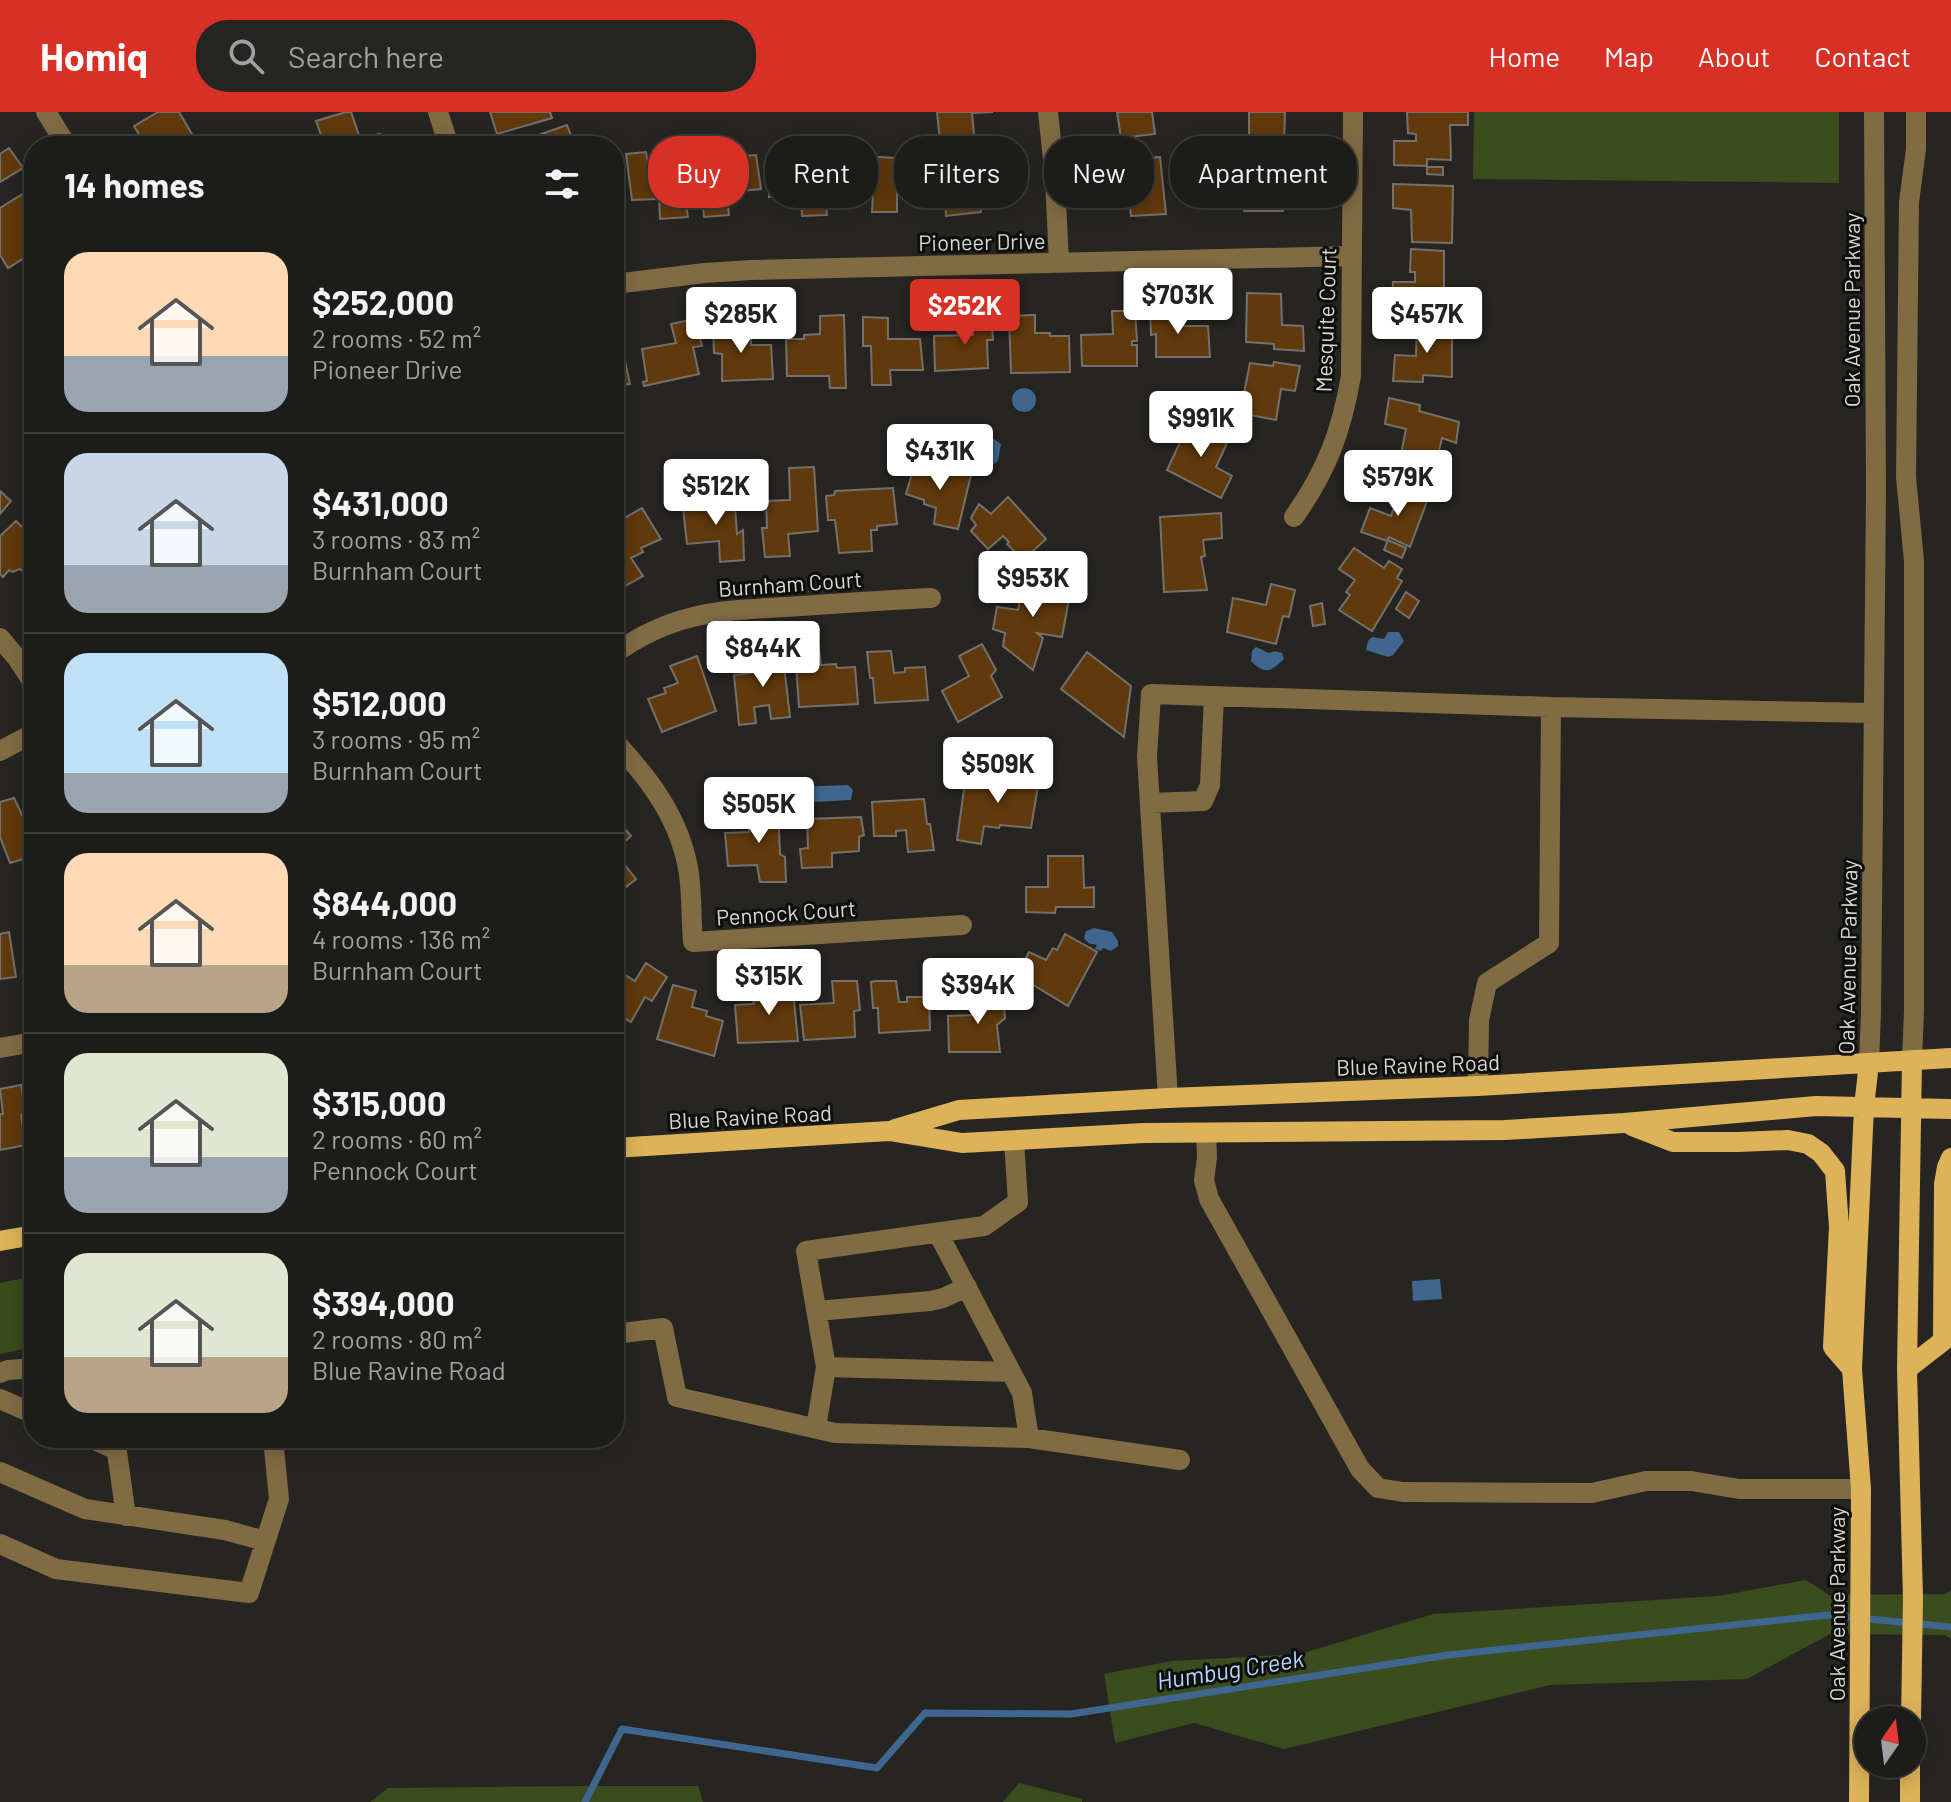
<!DOCTYPE html>
<meta charset="utf-8">
<style>
:root{--surface:#1c1c19;--page:#252522;--text:#f1f3f6;--muted:#a0a1a2;--line:#3a3a38;--accent:#d93025}
body{margin:0;font-family:Barlow,sans-serif;background:var(--page);color:var(--text);height:100vh;display:flex;flex-direction:column;font-size:30px;white-space:nowrap}
*{box-sizing:border-box;margin:0}
p{font-size:26px;color:var(--muted)}
.icon{flex:none;width:44px;height:44px;fill:none;stroke:currentColor;stroke-width:2;stroke-linecap:round;stroke-linejoin:round}
.map{position:relative;flex:1;overflow:hidden}
.sheet{position:absolute;left:24px;top:24px;width:600px;height:1312px;display:flex;flex-direction:column;background:var(--surface);border-radius:32px;box-shadow:0 4px 20px #0003,0 0 0 2px var(--line)}
.sheet>*{flex:none}
.hud{position:absolute;left:648px;top:24px;width:760px;height:72px;display:flex;gap:16px}
.needle{width:52px;rotate:14deg}
.fabs{position:absolute;left:1854px;top:1594px;display:grid;gap:16px}
.fabs a{display:grid;place-items:center;width:72px;height:72px;border-radius:50%;background:var(--surface);box-shadow:0 4px 20px #0003,0 0 0 2px var(--line);font-size:40px}
.price{position:absolute;translate:-50% -68px;padding:0 18px;border-radius:8px;background:#fff;color:#222;font-size:26px;line-height:52px;filter:drop-shadow(0 2px 4px #0008)}
.price::after{content:'';position:absolute;left:50%;top:48px;width:24px;height:18px;margin-left:-12px;background:inherit;clip-path:polygon(0 0,100% 0,50% 100%)}
.price.active{background:var(--accent);color:#fff}
ul{padding:0;list-style:none}
li{display:flex;align-items:center;gap:24px;height:200px;padding:0 40px}
li+li{border-top:2px solid var(--line)}
li span{display:grid;place-items:center;flex:none;width:224px;height:160px;border-radius:24px;color:#555}
li>.icon{margin-inline-start:auto}
span .icon{width:96px;height:96px;fill:#fffc;stroke-width:1}
li b{font-size:34px}
h2{display:flex;justify-content:space-between;align-items:center;height:96px;padding:0 40px;font-size:34px}
.tag{padding:0 28px;border-radius:32px;background:var(--surface);box-shadow:0 4px 20px #0003,0 0 0 2px var(--line);font-size:28px;line-height:72px}
.tag.active{background:var(--accent);color:#fff}
header{display:flex;align-items:center;gap:48px;box-sizing:border-box;height:112px;padding:0 40px;background:var(--accent);color:#fff}
header strong{font-size:38px}
nav{display:flex;gap:44px;margin-inline-start:auto;font-size:28px}
.search{width:560px;height:72px;background:var(--page);display:flex;align-items:center;gap:20px;box-sizing:border-box;padding:0 28px;border-radius:32px;color:var(--muted);font-size:30px}
.map>svg:first-child{display:block}
.green{fill:#3b4c1e}
.water{fill:#3f668f}
.lines{fill:none;stroke-linecap:round;stroke-linejoin:round}
.stream{stroke:#3f668f;stroke-width:7}
.building{fill:#60390c;stroke:#74716d;stroke-width:2}
.minor{stroke:#806b43;stroke-width:20}
.major{stroke:#ddb259;stroke-width:20}
.labels{text-anchor:middle;dominant-baseline:central;stroke-width:6;stroke-linejoin:round;paint-order:stroke}
.street-label{font-size:22px;fill:#d8d7d5;stroke:#0e0e0c}
.water-label{font-size:24px;font-style:italic;fill:#b4d7fe;stroke:#0e0e0c}
</style>
<header>
<strong>Homiq</strong>
<div class="search"><svg class="icon" aria-label="search" viewBox="0 0 24 24"><circle cx="10" cy="10" r="6"/><path d="M15 15l6 6"/></svg>Search here</div>
<nav><a>Home</a><a>Map</a><a>About</a><a>Contact</a></nav>
</header>
<div class="map">
<svg width="1951" height="1690" viewBox="0 0 1951 1690">
<rect width="100%" height="100%" fill="#262521"/>
<!-- green -->
<path class="green" d="M1474 0H1839V71L1473 67Z
M34 1164V1214H32L28 1236 0 1242V1171Z
M1806 1468 1829 1483 1945 1482 1951 1479V1527L1945 1523 1830 1522 1747 1567 1550 1573 1284 1637 1194 1611 1115 1631 1104 1562 1172 1549 1300 1542 1433 1502 1718 1484Z
M1019 1671 1082 1687V1690H1003Z
M579 1674H698L703 1690H370L388 1676Z"/>
<!-- water -->
<path class="water" d="M1184 37 1192 40 1198 48 1194 69 1185 74 1179 70 1176 72 1172 71 1173 67 1177 65 1176 61 1179 54 1178 40Z
M1012 288a12 12 0 1 1 24 0a12 12 0 1 1-24 0Z
M994 327 1001 332 998 349 988 356 978 357 974 350C977 341 985 339 987 329Z
M696 359 706 363C712 359 714 359 719 363V369L716 375H704L700 382C691 383 687 381 682 374L686 367Z
M1388 520H1399L1404 529 1393 543 1388 545 1366 538 1368 529 1372 525 1384 527Z
M1256 535 1269 541 1275 539 1282 541 1284 547C1271 559 1266 564 1251 549L1252 539Z
M848 673 853 678 851 688 796 691 791 683 795 675Z
M1094 816 1112 820 1118 829V834L1111 839 1103 836 1101 839 1095 837 1097 833C1090 831 1089 833 1084 826L1086 819Z
M1440 1167 1442 1187 1413 1189 1412 1169Z"/>
<g class="lines">
<!-- stream -->
<path class="stream" d="M585 1690 622 1617 877 1656 925 1601 1071 1602 1448 1543 1828 1503 1951 1515"/>
</g>
<!-- building -->
<path class="building" d="M158 0H179L199 34H146L134 14Z
M346 0H351L360 26 380 22 384 34H325L316 9Z
M490 0H550L552 6 497 22Z
M937 0H993L972 1 975 33 941 38Z
M1117 0H1152L1155 22 1121 26Z
M1249 0H1285L1284 31 1249 30Z
M1407 0H1468V13H1450L1451 48 1427 47V54L1394 53V29H1416V22L1408 21Z
M567 13 575 34H507Z
M9 36 23 56 0 70V42Z
M646 40 648 53 677 49 680 76 684 77 688 105 660 107 659 87 632 88 626 42Z
M1248 41 1305 42 1306 65 1286 66 1287 82H1282L1283 99H1244Z
M756 43 761 77 741 79V84L727 85 729 103 704 105 699 47Z
M841 43 897 46V100H872L873 80 840 78Z
M999 44 1001 69H978L981 100 946 104 943 54 971 51 970 45Z
M1160 45 1166 102 1131 104 1129 87H1124L1121 74H1104L1102 48Z
M821 51 822 76H825L827 103 802 104 801 82 790 83V85H769V52Z
M1427 55H1443V63L1427 62Z
M1393 72 1453 74 1452 131 1412 130 1411 98 1393 96Z
M34 75V108L32 109 34 111V140L8 156 0 143V96Z
M1411 137 1444 139V191L1392 192 1393 170H1415V160H1410Z
M34 163V185L24 169Z
M1247 181 1281 182 1282 213 1303 214 1304 239 1274 237V232L1246 230Z
M1150 196H1175L1176 214H1208L1210 245H1156V222L1151 223Z
M1112 199H1135L1137 229H1132V233H1137V254H1082L1081 223 1113 222Z
M972 200H991L993 228H987L988 256 935 259 934 224 973 223Z
M844 203 846 276H830L829 264H787L786 227H804V223L820 222V204Z
M1031 203H1035V221H1050V224H1069L1070 260 1011 261 1009 204Z
M863 205 888 206V227H920L923 258H890L891 273H872L871 234H863Z
M695 207 702 234 693 235 699 262 644 274 643 270 647 269 642 237 676 231 671 212Z
M738 211 739 221H751V233H771L773 267 722 269V242L714 241 713 213Z
M1417 211 1452 215V265L1423 263V270L1393 269 1395 243 1416 244Z
M623 240 630 272 614 274V242Z
M1274 250 1300 254 1295 279 1281 277 1276 308 1240 301 1250 251 1273 254Z
M1389 286 1420 293 1419 299 1459 310 1456 331 1442 326 1435 356 1400 347 1406 317 1385 312Z
M1190 309 1229 327 1216 355 1232 364 1221 386 1167 358Z
M916 348 971 363 958 417 934 412 936 396 924 392V388L906 382Z
M814 355 818 419 788 422 790 444 765 445 762 416H767L766 389 790 388 789 356Z
M1398 373 1429 384 1410 435 1389 425 1387 429 1361 420 1370 396 1391 404 1394 395 1391 393Z
M893 376 897 412 877 414V418H871L872 439 839 441 835 408H828L826 384 834 383 835 379Z
M0 379 11 389 0 402Z
M682 379 683 394H670L669 380Z
M734 380 737 422 743 418 744 448 720 450 719 429 687 432 683 396 715 395V382Z
M1008 385 1046 427 1023 448 1007 432 1009 430 1003 424 988 437 971 419 976 413 971 406 979 392 991 402Z
M642 396 661 427 641 436 643 440 631 446 643 464 620 477 614 466V412Z
M1221 401 1222 426 1203 428 1205 444 1201 445 1207 478 1164 480 1160 405Z
M16 409 24 417 34 409V467L20 457 12 460 9 458 3 465 0 462V424Z
M1388 428 1406 436 1402 446 1384 438Z
M1354 436 1384 456 1389 449 1402 457 1397 466 1402 469 1372 519 1339 498 1350 483 1346 480 1355 468 1339 457Z
M1024 466 1071 476 1062 525 1037 521 1043 526 1033 558 1003 534 1005 521 993 517 997 495 1018 498Z
M1271 472 1295 478 1289 505 1283 504 1276 532 1227 520 1233 486 1266 493Z
M1406 480 1419 489 1409 506 1396 497Z
M1322 491 1325 512 1313 514 1310 494Z
M982 532 996 558 991 564 1002 585 958 610 942 579 969 564 959 544Z
M816 535H819L821 553 836 552 837 556 855 555 858 592 799 595 795 537Z
M782 536 790 605 771 607 769 593 754 595 756 611 739 613 734 563 761 560 759 538Z
M891 539 894 561 905 560V556L925 555 928 588 875 591 873 566H870L867 540Z
M1087 540 1131 574 1124 625 1061 577Z
M697 544 716 599 662 620 648 587 666 581 664 576 678 571 670 554Z
M1001 657 1040 662 1031 716 1000 713 999 716 984 714 981 732 957 728 965 670 999 673Z
M14 686 22 703 34 698V744L10 751 0 725V690Z
M924 687 927 712H930L934 738 908 740 906 718 896 719V724H874L872 690Z
M778 694 780 742 785 745 786 770H760L757 753 728 754 725 721 749 720 747 695Z
M614 704 631 724 617 737 625 747 624 752 636 767 614 785Z
M861 705 864 723 859 725V739L832 741V755L802 756 800 737 808 736 807 707Z
M1048 744H1083L1084 776 1094 775V795H1056L1055 801 1026 800V775H1048Z
M9 820 16 865 0 867V822Z
M34 821V880H33L25 854 33 853 27 822Z
M1065 822 1097 840 1068 894 1017 863 1029 840 1046 848 1053 836 1057 838Z
M646 851 667 865 652 889 645 885 631 910 614 900V856L635 869Z
M792 869 798 929 738 931 735 893 754 892 753 889 769 887 767 870Z
M832 869H857L860 898 854 899 855 925 804 928 800 893 834 891Z
M875 869H896L899 890H907V885H929L930 918 879 921 878 896H873L871 870Z
M673 873 696 879 692 895 707 899 706 904 723 909 714 944 657 927Z
M974 881 1003 883 1005 906 997 913 1000 940H949L948 904 974 903Z
M21 973 26 1000 21 1003 26 1033 0 1038V1002H3L0 977Z"/>
<g class="lines">
<!-- minor -->
<path class="minor" d="M46 0 67 34
M438 0 449 34
M1048 0 1055 66 1059 151
M614 172 705 161 751 158 1352 144
M1294 405C1327 358 1341 321 1351 264L1353 0
M0 526 17 546 34 572
M614 542C678 496 727 499 802 494 845 491 888 488 931 486
M1551 595 1873 601
M614 629C650 667 681 708 689 762 692 784 691 807 693 830L962 813
M0 639 34 621
M1150 691 1203 689 1210 673 1214 584
M0 936 34 930
M1912 948 1914 899V449L1906 365 1909 90 1916 37V0
M1869 951 1871 900 1876 379 1874 0
M1168 986 1147 645 1151 582 1551 595 1549 831 1487 871 1479 908 1478 974
M1206 1021 1207 1046 1204 1068 1209 1087 1360 1357 1378 1376 1403 1380 1592 1381 1646 1369H1691L1739 1377H1861
M938 1121 1022 1281 1029 1326
M817 1199 930 1189 943 1186 967 1175
M614 1222 663 1216 677 1285 835 1321 1029 1326 1180 1348
M826 1255 806 1139 984 1114 1018 1090 1014 1029
M0 1261 8 1258 34 1256
M0 1287 34 1302
M816 1316 826 1255 1011 1260
M90 1326 117 1338
M115 1326 126 1404
M0 1360 85 1397 225 1418 265 1429
M0 1432 56 1457 249 1481 279 1387 273 1326"/>
<!-- major -->
<path class="major" d="M1632 1014 1673 1030H1738L1788 1028 1808 1032 1821 1041 1835 1059 1839 1115 1833 1235 1852 1257
M895 1017 959 998 1168 986 1478 974 1951 946
M614 1036 889 1019 962 1031 1144 1021 1505 1018 1624 1011 1816 994 1951 997
M0 1129 34 1123
M1907 1257 1943 1229 1944 1072 1947 1055 1951 1046
M1911 1608 1913 1487 1907 1257 1912 948
M1859 1690 1861 1377 1852 1257 1864 995 1869 951
M1910 1690V1652"/>
</g>
<g class="labels">
<!-- street labels -->
<g class="street-label">
<text transform="translate(982 129) rotate(-1)">Pioneer Drive</text>
<text transform="translate(1851 198) rotate(-90)">Oak Avenue Parkway</text>
<text transform="translate(1325 208) rotate(-88)">Mesquite Court</text>
<text transform="translate(790 471) rotate(-4)">Burnham Court</text>
<text transform="translate(786 800) rotate(-4)">Pennock Court</text>
<text transform="translate(1847 845) rotate(-89)">Oak Avenue Parkway</text>
<text transform="translate(1418 952) rotate(-2)">Blue Ravine Road</text>
<text transform="translate(750 1004) rotate(-3)">Blue Ravine Road</text>
<text transform="translate(1836 1492) rotate(-90)">Oak Avenue Parkway</text>
</g>
<!-- water labels -->
<g class="water-label">
<text transform="translate(1230 1557) rotate(-9)">Humbug Creek</text>
</g>
</g>
</svg>
<div class="fabs">
<a><svg class="needle" viewBox="-14 -14 28 28"><path d="M0-13l5 13h-10z" fill="#e53935"/><path d="M0 13l5-13h-10z" fill="#a0a1a2"/></svg></a>
</div>
<b class="price" style="left:1178px;top:224px">$703K</b>
<b class="price active" style="left:965px;top:235px">$252K</b>
<b class="price" style="left:741px;top:243px">$285K</b>
<b class="price" style="left:1427px;top:243px">$457K</b>
<b class="price" style="left:1201px;top:347px">$991K</b>
<b class="price" style="left:940px;top:380px">$431K</b>
<b class="price" style="left:1398px;top:406px">$579K</b>
<b class="price" style="left:716px;top:415px">$512K</b>
<b class="price" style="left:1033px;top:507px">$953K</b>
<b class="price" style="left:763px;top:577px">$844K</b>
<b class="price" style="left:998px;top:693px">$509K</b>
<b class="price" style="left:759px;top:733px">$505K</b>
<b class="price" style="left:769px;top:905px">$315K</b>
<b class="price" style="left:978px;top:914px">$394K</b>
<div class="hud">
<a class="tag active">Buy</a>
<a class="tag">Rent</a>
<a class="tag">Filters</a>
<a class="tag">New</a>
<a class="tag">Apartment</a>
</div>
<section class="sheet">
<h2>14 homes<svg class="icon" aria-label="filters" viewBox="0 0 24 24"><path d="M4 7h16M4 17h16"/><circle cx="9" cy="7" r="2"/><circle cx="15" cy="17" r="2"/></svg></h2>
<ul>
<li><span style="background:linear-gradient(#ffd9b3 65%,#9aa5b1 0)"><svg class="icon" aria-label="home" viewBox="0 0 24 24"><path d="M3 11l9-7 9 7M6 9v11h12V9"/></svg></span><div><b>$252,000</b><p>2 rooms · 52 m²</p><p>Pioneer Drive</p></div></li>
<li><span style="background:linear-gradient(#c9d6e8 70%,#9aa5b1 0)"><svg class="icon" aria-label="home" viewBox="0 0 24 24"><path d="M3 11l9-7 9 7M6 9v11h12V9"/></svg></span><div><b>$431,000</b><p>3 rooms · 83 m²</p><p>Burnham Court</p></div></li>
<li><span style="background:linear-gradient(#bfe0f5 75%,#9aa5b1 0)"><svg class="icon" aria-label="home" viewBox="0 0 24 24"><path d="M3 11l9-7 9 7M6 9v11h12V9"/></svg></span><div><b>$512,000</b><p>3 rooms · 95 m²</p><p>Burnham Court</p></div></li>
<li><span style="background:linear-gradient(#ffd9b3 70%,#b9a48a 0)"><svg class="icon" aria-label="home" viewBox="0 0 24 24"><path d="M3 11l9-7 9 7M6 9v11h12V9"/></svg></span><div><b>$844,000</b><p>4 rooms · 136 m²</p><p>Burnham Court</p></div></li>
<li><span style="background:linear-gradient(#dfe7d0 65%,#9aa5b1 0)"><svg class="icon" aria-label="home" viewBox="0 0 24 24"><path d="M3 11l9-7 9 7M6 9v11h12V9"/></svg></span><div><b>$315,000</b><p>2 rooms · 60 m²</p><p>Pennock Court</p></div></li>
<li><span style="background:linear-gradient(#dfe7d0 65%,#b9a48a 0)"><svg class="icon" aria-label="home" viewBox="0 0 24 24"><path d="M3 11l9-7 9 7M6 9v11h12V9"/></svg></span><div><b>$394,000</b><p>2 rooms · 80 m²</p><p>Blue Ravine Road</p></div></li>
</ul>
</section>
</div>
